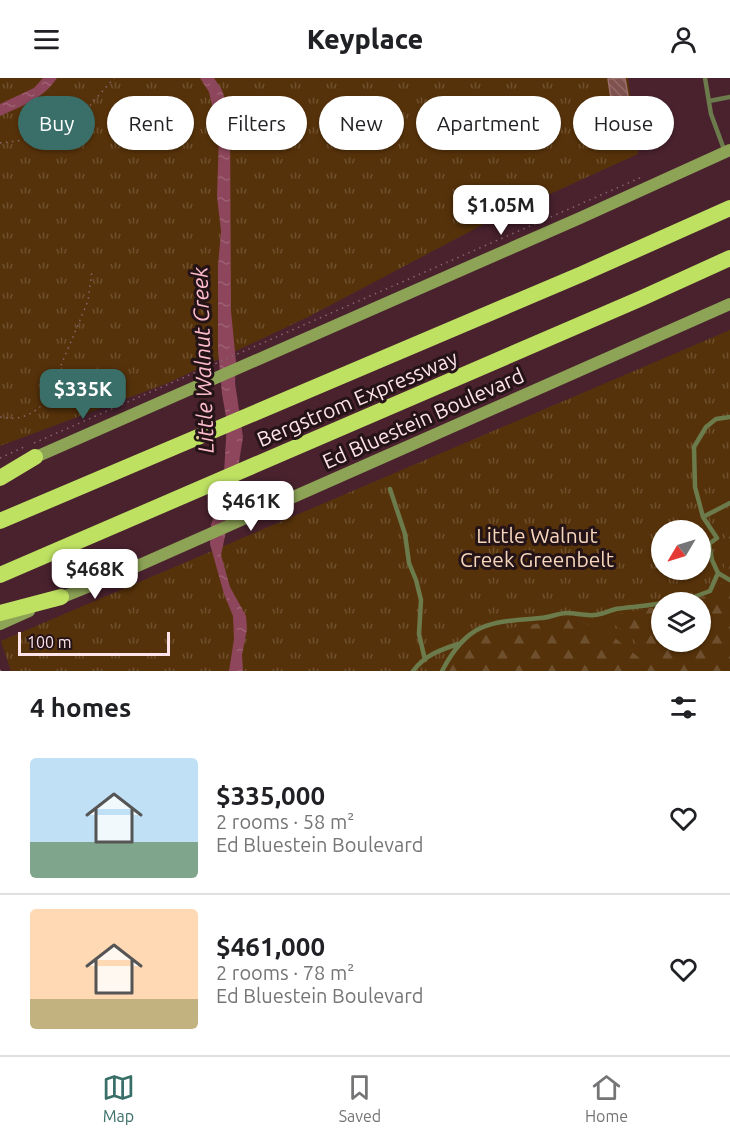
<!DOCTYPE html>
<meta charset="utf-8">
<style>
:root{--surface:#fff;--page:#f2f2f2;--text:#202124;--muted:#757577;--line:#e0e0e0;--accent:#3a6f69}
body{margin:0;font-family:Ubuntu,sans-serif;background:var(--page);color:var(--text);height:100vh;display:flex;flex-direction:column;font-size:22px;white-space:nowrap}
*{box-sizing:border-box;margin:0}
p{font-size:20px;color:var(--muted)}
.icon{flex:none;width:33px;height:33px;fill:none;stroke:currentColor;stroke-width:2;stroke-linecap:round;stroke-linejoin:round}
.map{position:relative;height:593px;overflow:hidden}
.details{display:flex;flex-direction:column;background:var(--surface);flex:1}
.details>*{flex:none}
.top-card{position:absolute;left:18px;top:18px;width:694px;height:54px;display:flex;gap:12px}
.needle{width:39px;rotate:232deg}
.fabs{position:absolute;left:651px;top:442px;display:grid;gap:12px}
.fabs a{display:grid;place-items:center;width:60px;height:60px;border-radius:50%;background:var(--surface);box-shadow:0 2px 4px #0004;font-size:30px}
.scale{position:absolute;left:18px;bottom:15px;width:152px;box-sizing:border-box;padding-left:6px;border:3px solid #fee3e9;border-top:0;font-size:16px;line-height:21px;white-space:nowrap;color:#fee3e9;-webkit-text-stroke:4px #241317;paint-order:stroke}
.price{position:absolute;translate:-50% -51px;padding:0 14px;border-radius:12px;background:#fff;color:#222;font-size:20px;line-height:39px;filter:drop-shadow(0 2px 3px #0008)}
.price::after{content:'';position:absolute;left:50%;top:36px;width:18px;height:14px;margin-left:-9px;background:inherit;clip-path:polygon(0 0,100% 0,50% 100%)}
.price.current{background:var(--accent);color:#fff}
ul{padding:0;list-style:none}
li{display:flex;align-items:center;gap:18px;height:150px;padding:0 30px}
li+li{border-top:2px solid var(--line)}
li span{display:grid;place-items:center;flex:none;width:168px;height:120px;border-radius:6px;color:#555}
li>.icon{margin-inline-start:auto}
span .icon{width:72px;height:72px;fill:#fffc;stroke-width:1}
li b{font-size:26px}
h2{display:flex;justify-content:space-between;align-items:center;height:72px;padding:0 30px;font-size:26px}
.pill{padding:0 21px;border-radius:27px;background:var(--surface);box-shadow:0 2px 4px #0004;font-size:21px;line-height:54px}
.pill.current{background:var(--accent);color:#fff}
header{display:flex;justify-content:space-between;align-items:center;height:78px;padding:0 30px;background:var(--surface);font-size:27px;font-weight:800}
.tab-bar{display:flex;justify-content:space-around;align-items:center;height:84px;border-top:2px solid var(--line);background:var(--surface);font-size:16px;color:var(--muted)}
.tab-bar a{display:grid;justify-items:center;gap:3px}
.tab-bar .current{color:var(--accent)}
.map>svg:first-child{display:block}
.grass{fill:url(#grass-tufts);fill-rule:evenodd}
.forest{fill:url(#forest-firs)}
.water{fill:url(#water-ripples)}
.building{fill:url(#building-back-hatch);stroke:#9c6d6a;stroke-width:1.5}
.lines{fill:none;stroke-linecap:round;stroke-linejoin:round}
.path{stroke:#88656f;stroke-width:1.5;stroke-dasharray:1.5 4.5;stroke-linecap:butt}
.service{stroke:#6c7b4b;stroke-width:4.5}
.secondary{stroke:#8da456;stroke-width:12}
.motorway{stroke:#bee162;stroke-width:16}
.labels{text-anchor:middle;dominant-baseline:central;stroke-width:6;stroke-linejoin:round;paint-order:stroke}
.street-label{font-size:21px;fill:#fee3e9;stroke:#241317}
.park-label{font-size:21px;fill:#f7d7bc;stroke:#241317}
.water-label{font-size:22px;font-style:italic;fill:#febdcc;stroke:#241317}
</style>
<header><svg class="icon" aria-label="menu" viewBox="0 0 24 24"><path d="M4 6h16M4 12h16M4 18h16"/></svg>Keyplace<svg class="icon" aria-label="person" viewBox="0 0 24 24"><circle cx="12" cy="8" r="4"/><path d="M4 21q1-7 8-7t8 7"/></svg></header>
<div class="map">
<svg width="730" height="593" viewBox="0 0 730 593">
<defs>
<pattern id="grass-tufts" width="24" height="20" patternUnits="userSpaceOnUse" patternTransform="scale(1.5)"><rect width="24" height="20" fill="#56320a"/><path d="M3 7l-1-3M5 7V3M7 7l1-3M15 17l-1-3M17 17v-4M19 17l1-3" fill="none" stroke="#6f502e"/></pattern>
<pattern id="forest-firs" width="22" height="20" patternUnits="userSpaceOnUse" patternTransform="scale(1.5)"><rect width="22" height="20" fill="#56320a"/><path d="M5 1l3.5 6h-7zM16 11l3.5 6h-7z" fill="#6f502e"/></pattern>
<pattern id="water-ripples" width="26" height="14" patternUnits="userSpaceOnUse" patternTransform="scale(1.5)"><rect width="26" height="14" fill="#8d465b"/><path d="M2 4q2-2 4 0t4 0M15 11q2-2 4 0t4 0" fill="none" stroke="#9e6173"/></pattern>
<pattern id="building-back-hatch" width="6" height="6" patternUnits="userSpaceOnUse" patternTransform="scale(1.5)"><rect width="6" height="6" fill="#7f524f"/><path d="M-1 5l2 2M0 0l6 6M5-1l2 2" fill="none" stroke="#926b68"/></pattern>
</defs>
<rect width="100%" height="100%" fill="#49222e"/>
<!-- grass -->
<path class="grass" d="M0 0H628L638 76 486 145 308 239 168 305 0 368Z
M730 252V593H11L1 563ZM662 453H700V492H662ZM662 525H700V564H662Z"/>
<!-- forest -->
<path class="forest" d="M730 450V593H448L469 561 478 555 536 546 565 538 587 546 615 560 643 583 648 579C637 562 619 548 601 539L661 528 662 564H700V525H674C711 516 726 522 724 477 724 466 723 460 730 450Z"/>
<!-- water -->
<path class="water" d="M43 0H57C43 21 22 28 0 38V26L34 10Z
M200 0H214L222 12 230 38 231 233 236 284 235 305 243 359 234 416 221 477 230 509 246 538 247 551 242 577 243 593H229L234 561 233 538 224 516 210 466 211 447 223 412 227 344 222 316 218 272V188L221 153 217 118 219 59 209 14Z"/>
<!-- building -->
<path class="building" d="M625 0 629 24 612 27 608 1Z"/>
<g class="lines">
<!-- path -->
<path class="path" d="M0 65 25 62 43 67 60 63 69 55 80 39 114 0
M0 339C19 343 33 337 46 323L88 223 92 193
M34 365 642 99
M0 380 24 369
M0 592 1 593"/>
<!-- service -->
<path class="service" d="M705 0 711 36 725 74
M709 23 730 19
M390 411 405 456 409 485 416 502 421 522 419 556 425 582
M703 439 695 409 694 369 706 349 716 341 730 339
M718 495 730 502
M663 525 691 520 710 513 718 495 712 482 709 466 717 460 703 439 730 425
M413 593C425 577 440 572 458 566
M442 593C468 544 489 544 540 540 549 540 558 535 567 535 575 535 585 538 594 537 602 537 608 533 616 531 630 529 646 528 662 525"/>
<!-- secondary -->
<path class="secondary" d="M29 382 580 140 730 72
M53 523 117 497 730 226
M0 546 29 533"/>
<!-- motorway -->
<path class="motorway" d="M0 400 35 379
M0 443 582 196 730 130
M0 497 642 220 730 180
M0 535 61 519"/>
</g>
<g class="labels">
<!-- street labels -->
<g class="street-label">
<text transform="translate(357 320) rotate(-23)">Bergstrom Expressway</text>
<text transform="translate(423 340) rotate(-24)">Ed Bluestein Boulevard</text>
</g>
<!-- park labels -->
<g class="park-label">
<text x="537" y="457">Little Walnut<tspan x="537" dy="24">Creek Greenbelt</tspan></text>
</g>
<!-- water labels -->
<g class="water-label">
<text transform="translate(202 282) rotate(-92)">Little Walnut Creek</text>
</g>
</g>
</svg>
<div class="fabs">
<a><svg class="needle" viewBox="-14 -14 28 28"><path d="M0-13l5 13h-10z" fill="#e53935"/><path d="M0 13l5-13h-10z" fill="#757577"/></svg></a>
<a><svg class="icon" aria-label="layers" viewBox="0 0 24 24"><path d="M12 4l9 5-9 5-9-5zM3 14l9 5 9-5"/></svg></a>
</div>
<div class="scale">100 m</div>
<b class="price" style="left:501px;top:158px">$1.05M</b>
<b class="price current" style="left:83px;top:342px">$335K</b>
<b class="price" style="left:251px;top:454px">$461K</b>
<b class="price" style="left:95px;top:522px">$468K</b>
<div class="top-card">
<a class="pill current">Buy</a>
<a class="pill">Rent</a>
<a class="pill">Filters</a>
<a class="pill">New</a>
<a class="pill">Apartment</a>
<a class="pill">House</a>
</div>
</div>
<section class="details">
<h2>4 homes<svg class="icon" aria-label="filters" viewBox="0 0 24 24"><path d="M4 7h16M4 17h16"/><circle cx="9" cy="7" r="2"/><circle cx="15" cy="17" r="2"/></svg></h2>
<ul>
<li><span style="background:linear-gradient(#bfe0f5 70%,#7fa58c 0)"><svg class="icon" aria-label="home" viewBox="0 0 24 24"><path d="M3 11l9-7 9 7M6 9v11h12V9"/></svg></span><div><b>$335,000</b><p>2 rooms · 58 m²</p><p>Ed Bluestein Boulevard</p></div><svg class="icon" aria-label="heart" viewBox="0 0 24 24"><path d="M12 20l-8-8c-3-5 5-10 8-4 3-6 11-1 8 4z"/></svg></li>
<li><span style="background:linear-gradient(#ffd9b3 75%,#c2b280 0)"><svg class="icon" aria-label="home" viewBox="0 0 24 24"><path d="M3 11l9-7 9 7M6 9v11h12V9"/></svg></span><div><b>$461,000</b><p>2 rooms · 78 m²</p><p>Ed Bluestein Boulevard</p></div><svg class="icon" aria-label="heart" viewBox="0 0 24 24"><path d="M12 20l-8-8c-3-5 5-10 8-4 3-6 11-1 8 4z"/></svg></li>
</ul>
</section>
<nav class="tab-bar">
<a class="current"><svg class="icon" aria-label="map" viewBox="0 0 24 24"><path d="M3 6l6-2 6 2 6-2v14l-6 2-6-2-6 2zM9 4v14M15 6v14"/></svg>Map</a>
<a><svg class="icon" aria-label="saved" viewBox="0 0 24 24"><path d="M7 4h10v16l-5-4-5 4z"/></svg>Saved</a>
<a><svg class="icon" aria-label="home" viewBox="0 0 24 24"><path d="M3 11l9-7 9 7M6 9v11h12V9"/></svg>Home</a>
</nav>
